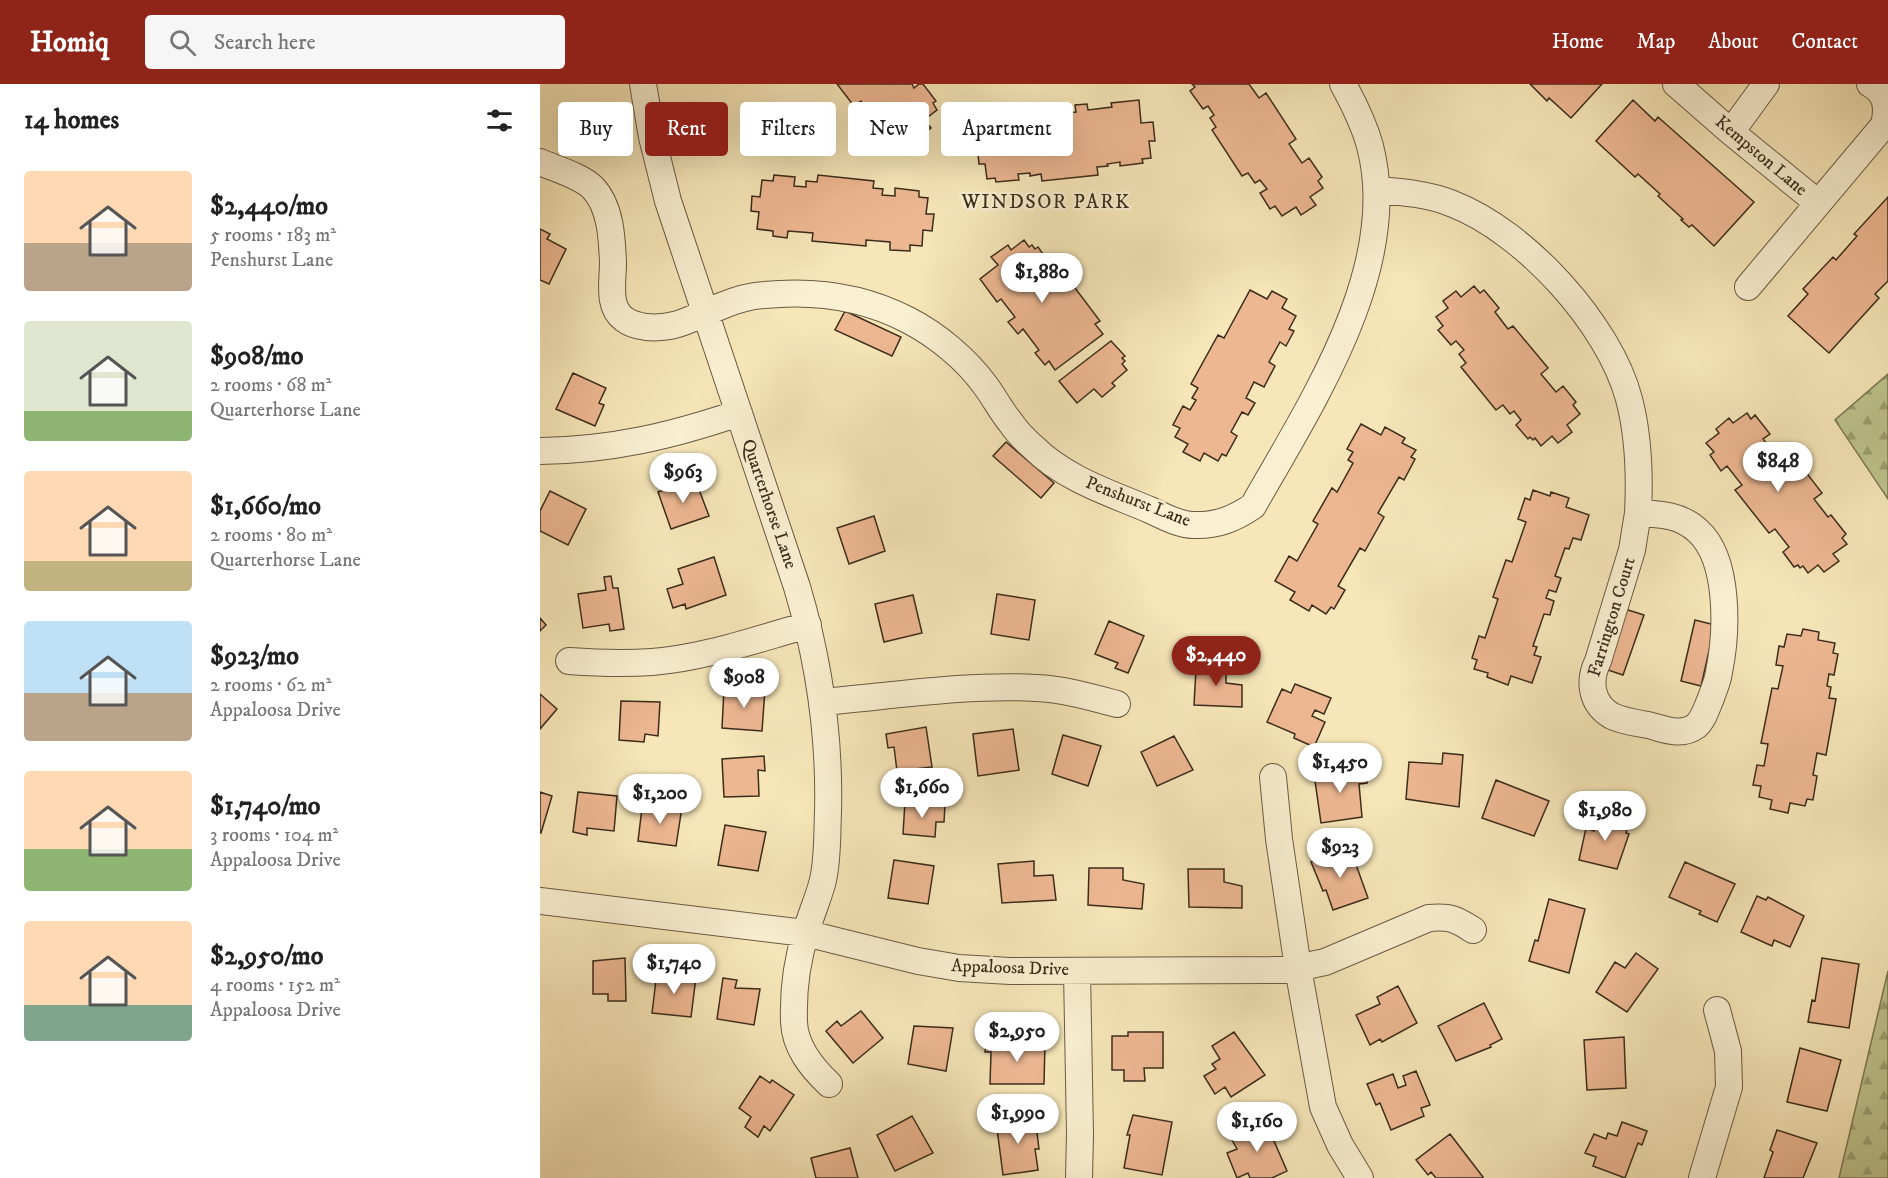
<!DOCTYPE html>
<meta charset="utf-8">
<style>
:root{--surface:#fff;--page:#f6f6f6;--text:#222;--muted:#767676;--accent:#8f2418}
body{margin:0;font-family:"IM FELL DW Pica",serif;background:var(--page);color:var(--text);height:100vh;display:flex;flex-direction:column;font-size:22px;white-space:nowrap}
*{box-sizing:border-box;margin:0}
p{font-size:20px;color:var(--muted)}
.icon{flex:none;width:33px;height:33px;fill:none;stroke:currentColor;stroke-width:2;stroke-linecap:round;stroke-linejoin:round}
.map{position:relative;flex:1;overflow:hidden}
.details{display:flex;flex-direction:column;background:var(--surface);width:540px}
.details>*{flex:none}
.top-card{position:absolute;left:18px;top:18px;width:570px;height:54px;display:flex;gap:12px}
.price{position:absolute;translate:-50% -51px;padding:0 14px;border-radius:21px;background:#fff;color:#222;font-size:20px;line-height:39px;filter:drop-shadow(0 2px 3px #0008)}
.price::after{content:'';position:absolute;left:50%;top:36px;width:18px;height:14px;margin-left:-9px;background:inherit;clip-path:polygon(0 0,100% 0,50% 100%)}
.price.current{background:var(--accent);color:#fff}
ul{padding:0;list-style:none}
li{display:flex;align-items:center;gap:18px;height:150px;padding:0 24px}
li span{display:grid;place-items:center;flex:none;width:168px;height:120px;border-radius:6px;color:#555}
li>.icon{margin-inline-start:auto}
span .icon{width:72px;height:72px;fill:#fffc;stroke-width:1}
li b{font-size:26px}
h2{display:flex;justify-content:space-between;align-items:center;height:72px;padding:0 24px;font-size:26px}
.chip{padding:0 21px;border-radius:6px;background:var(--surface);box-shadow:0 6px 24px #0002;font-size:21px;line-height:54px}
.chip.current{background:var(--accent);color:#fff}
header{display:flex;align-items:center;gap:36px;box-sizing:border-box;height:84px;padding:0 30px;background:var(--accent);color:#fff}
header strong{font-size:28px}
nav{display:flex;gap:33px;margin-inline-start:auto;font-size:21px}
.search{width:420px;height:54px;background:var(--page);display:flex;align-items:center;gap:15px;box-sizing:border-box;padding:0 21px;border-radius:6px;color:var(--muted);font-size:22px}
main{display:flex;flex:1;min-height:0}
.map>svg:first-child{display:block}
.forest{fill:url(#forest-firs);stroke:#7c7854;stroke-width:1.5}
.building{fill:#edb792;stroke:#3b2d1b;stroke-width:1.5}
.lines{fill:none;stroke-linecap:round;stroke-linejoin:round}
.minor-casing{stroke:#6a5b42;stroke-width:28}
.minor{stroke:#f9efd1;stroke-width:26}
.labels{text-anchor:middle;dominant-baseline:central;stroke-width:5;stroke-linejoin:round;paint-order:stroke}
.street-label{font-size:18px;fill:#3b2d1b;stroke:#f9efd1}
.neighbourhood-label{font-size:20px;letter-spacing:1.5px;fill:#3b2d1b;stroke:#f9efd1}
</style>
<header>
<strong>Homiq</strong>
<div class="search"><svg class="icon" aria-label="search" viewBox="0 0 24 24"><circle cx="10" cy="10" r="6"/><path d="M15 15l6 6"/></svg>Search here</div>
<nav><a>Home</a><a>Map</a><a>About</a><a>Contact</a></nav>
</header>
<main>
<section class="details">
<h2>14 homes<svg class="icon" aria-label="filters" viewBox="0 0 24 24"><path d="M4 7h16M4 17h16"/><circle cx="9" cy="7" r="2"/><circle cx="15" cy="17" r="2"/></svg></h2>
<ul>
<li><span style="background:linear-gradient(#ffd9b3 60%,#b9a48a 0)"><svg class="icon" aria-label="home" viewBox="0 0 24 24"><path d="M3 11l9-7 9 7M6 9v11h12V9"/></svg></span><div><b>$2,440/mo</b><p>5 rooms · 183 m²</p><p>Penshurst Lane</p></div></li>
<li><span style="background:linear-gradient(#dfe7d0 75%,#8fb573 0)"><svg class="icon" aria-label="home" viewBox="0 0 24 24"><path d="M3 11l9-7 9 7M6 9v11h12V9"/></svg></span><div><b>$908/mo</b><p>2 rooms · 68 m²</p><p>Quarterhorse Lane</p></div></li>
<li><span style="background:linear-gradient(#ffd9b3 75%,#c2b280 0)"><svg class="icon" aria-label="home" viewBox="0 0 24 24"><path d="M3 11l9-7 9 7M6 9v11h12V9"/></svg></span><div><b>$1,660/mo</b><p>2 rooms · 80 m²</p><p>Quarterhorse Lane</p></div></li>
<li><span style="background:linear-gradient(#bfe0f5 60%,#b9a48a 0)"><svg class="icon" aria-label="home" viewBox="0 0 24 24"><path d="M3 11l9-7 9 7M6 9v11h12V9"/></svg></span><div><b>$923/mo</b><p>2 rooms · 62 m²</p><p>Appaloosa Drive</p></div></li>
<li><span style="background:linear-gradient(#ffd9b3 65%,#8fb573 0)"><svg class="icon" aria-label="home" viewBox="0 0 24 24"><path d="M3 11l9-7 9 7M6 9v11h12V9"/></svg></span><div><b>$1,740/mo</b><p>3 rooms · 104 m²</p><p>Appaloosa Drive</p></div></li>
<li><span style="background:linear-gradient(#ffd9b3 70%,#7fa58c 0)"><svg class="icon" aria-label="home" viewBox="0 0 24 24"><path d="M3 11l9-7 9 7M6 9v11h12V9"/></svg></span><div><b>$2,950/mo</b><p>4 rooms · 152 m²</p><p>Appaloosa Drive</p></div></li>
</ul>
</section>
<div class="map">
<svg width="1348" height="1094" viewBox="0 0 1348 1094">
<defs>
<pattern id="forest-firs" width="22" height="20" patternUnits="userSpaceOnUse" patternTransform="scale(1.5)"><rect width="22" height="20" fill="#bec48d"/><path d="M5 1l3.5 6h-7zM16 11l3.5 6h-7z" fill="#9ca072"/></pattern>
</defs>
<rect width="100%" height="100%" fill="#f6e6b8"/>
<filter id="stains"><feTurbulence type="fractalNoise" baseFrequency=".00333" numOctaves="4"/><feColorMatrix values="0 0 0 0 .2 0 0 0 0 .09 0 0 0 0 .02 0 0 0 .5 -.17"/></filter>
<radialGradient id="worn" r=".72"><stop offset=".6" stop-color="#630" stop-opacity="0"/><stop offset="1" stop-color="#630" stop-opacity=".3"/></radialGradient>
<!-- forest -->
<path class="forest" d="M1348 290V415L1295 336Z
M1348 887V1094H1299Z"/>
<!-- building -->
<path class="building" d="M297 0H372L374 4 379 0H383L396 17 393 19 397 26 384 36 391 44 378 54 372 47 360 57 354 50 349 53 321 17 314 22Z
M652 0H709L719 14 726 9 756 55 749 60 762 79 769 74 782 93 778 97 783 104 770 113 776 121 761 131 756 123 742 132 735 122 730 125 720 109 727 105 720 96 715 99 708 89 702 92 672 46 676 43 670 34 674 31 668 22 663 25 650 7 655 3Z
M990 0H1062L1031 34 1009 14 1007 17Z
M599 16 601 39 613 38 615 57H609L611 74 602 75 603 79 580 82V78L567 80 568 82 557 83 558 91 502 97 501 90 490 92V89L478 90 479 96 456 98 455 94 447 95 445 80H439L437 60 445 58 443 36 471 33 472 38 494 36V28L507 27V31L536 28 535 21 547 20 548 26 572 23 571 19Z
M1093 16 1115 37 1118 33 1214 118 1174 162 1152 141 1149 143 1141 136 1143 135 1118 112 1120 110 1098 90 1095 93 1056 57Z
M234 91 255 93 254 102 266 103V97L277 98 278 91 334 97 333 104 343 105 342 111 355 112V104L379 107V113L388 114 386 130H394L392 147 383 146 382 162 370 161V167L350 166V158L326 156V162L272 157 273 149 248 147 247 154 233 152V147L217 145 219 128 211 127 212 112 220 113 222 96 233 97Z
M1348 113V197L1335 210 1339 214 1289 269 1248 232 1268 210 1263 205 1293 173 1296 176 1317 152 1314 150Z
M0 145 10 150 7 155 26 165 9 200 0 196Z
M484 156 489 163 492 161 495 165 498 163 508 177 504 180 518 197 526 192 560 237 555 240 563 250 515 286 509 277 505 281 495 269 499 266 483 245 478 250 468 238 475 233 461 215 457 218 440 195 458 181 451 173 468 161 471 166Z
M934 202 940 209 944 206 959 224 955 228 968 245 973 242 1008 284 1001 290 1016 308 1023 302 1036 318 1033 321 1040 330 1027 341 1032 348 1018 359 1012 352 1001 362 995 354 993 356 990 353 988 355 976 341 981 336 974 327 970 330 963 321 956 326 921 283 926 279 919 270 924 266 916 257 911 261 898 246 903 242 896 233 908 224 903 217 916 207 921 213Z
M710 206 727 215 732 207 747 215 742 224 756 232 749 245 754 247 746 262 740 258 729 278 735 282 724 303 714 298 706 314 715 319 708 331 702 328 691 348 697 352 686 372 682 370 678 377 664 369 660 377 643 368 648 360 635 353 640 344 633 341 643 322 650 326 656 316 652 314 658 304 651 300 678 251 684 254Z
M305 227 361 253 352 272 295 246Z
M571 257 585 272 582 274 585 277 582 280 587 286 572 299 575 302 562 313 554 305 537 319 519 297Z
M33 289 66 304 59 319 64 321 55 342 16 325Z
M1207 329 1211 335 1215 331 1230 350 1223 355 1231 364 1235 361 1243 371 1249 366 1282 409 1274 415 1288 433 1291 431 1306 450 1302 454 1307 460 1293 470 1299 477 1284 488 1278 481 1268 489 1263 482 1260 484 1258 481 1254 483 1243 468 1249 463 1235 445 1229 449 1195 406 1202 401 1187 382 1181 387 1170 371 1174 368 1166 359 1179 349 1176 345 1189 334 1193 339Z
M821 340 841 351 845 343 865 354 862 359 876 366 871 373 875 375 864 396 859 393 838 429 844 433 825 467 820 464 798 502 805 506 794 525 791 523 786 530 772 521 769 527 750 516 755 508 735 497 749 472 757 477 778 440 773 437 792 404 797 408 813 379 808 376 813 368 807 365Z
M466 358 514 399 501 414 453 372Z
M155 395 169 432 131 445 118 408Z
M993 406 1010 412 1011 408 1029 414 1026 423 1049 431 1041 456 1033 454 1029 465 1025 464 1015 492 1021 494 1016 508 1009 506 1006 514 1014 517 1010 531 1004 530 993 562 997 563 994 571 1001 573 992 599 971 592 968 601 947 593 948 589 934 585 937 576 932 574 939 552 945 554 958 515 953 513 966 476 972 478 986 438 978 435 985 414 990 416Z
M10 407 46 425 28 461 0 447V427Z
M334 432 345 467 309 480 297 444Z
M174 473 186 511 146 525 145 520 133 524 127 505 143 500 138 485Z
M71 492 73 504H78L84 545 70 547 69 540 43 544 38 510 66 506 64 493Z
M457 510 495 516 489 556 451 550Z
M373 511 382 549 344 558 335 520Z
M1085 525 1104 531 1083 591 1065 585Z
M0 534 6 541 0 547Z
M1155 536 1175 541 1161 602 1141 597Z
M569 537 604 552 588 589 575 584 578 579 555 570Z
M1263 545 1279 548 1278 556 1295 559 1293 569 1298 570 1294 591 1289 590 1287 602 1291 603 1289 614 1296 615 1286 671 1277 669 1273 691 1277 692 1273 716 1267 715 1265 722 1250 719 1248 729 1230 725 1232 716 1219 713 1221 702 1213 701 1217 681 1224 682 1228 660 1221 659 1232 604 1238 605 1243 582 1236 581 1239 562 1244 563 1247 550 1261 552Z
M665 575 686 578V599L702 601V623L654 621 656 585H665Z
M755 600 791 614 784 630 775 626 772 632 785 638 774 663 754 654 755 650 727 638 742 605 751 609Z
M184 605H225L222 647 182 644Z
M0 610 17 625 0 645Z
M81 617 120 618 118 652 105 650 104 658 79 656Z
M386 643 392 683 357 687 354 663 348 664 346 650Z
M473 645 479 686 438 692 433 650Z
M523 651 561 662 548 702 512 690Z
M634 652 653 686 617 702 601 668Z
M903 669 923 671 919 723 866 715 869 678 902 680Z
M224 672 225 687 218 686 219 712 184 713 182 675Z
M814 684V688L825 686 827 699 819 700 822 733 781 739 774 690Z
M956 696 1009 717 994 752 942 734Z
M0 708 12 712 1 749H0Z
M38 708 77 712 74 747 47 744V751L33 748Z
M365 718 405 721 404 738H396L395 753 363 750Z
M116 719 142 723 136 762 98 757 102 724 116 726Z
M1057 730 1089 738 1086 749 1089 750 1077 785 1039 776 1046 744 1054 747Z
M185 741 226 748 218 787 178 781Z
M810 764 828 814 793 826 786 806 783 807 771 778Z
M354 776 394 782 388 820 348 814Z
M494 777V792L513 791 516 816 462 819 458 780Z
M1145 778 1195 800 1177 838 1159 830 1161 827 1129 813Z
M549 784H583V796L604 800 602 825 548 821Z
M648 785H684V798L702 802V824L649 823Z
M1217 812 1226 816 1228 813 1264 832 1250 863 1234 856 1232 862 1201 848Z
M1009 815 1045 825 1029 889 989 877 995 856 998 857Z
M1096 869 1118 885 1087 928 1056 908 1075 878 1085 884Z
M85 874 86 917H68V910H53V877Z
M1282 874 1319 880 1309 944 1268 938 1272 916 1275 917Z
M117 888 156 893 151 933 112 929Z
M183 894 197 896 195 904 220 905 214 941 177 935Z
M858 902 877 939 842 958 840 955 830 961 816 931 840 920 837 913Z
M944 919 962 955 950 961 951 963 916 977 898 942Z
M321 927 343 954 313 979 286 947 297 937 301 942Z
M374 942 413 944 406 987 368 980Z
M588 948H623V984H604L605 997H584V986H572V952H588Z
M694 948 725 991 691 1013 685 1003 675 1010 664 992 676 985 672 980 680 975 672 962Z
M1084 953 1086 1004 1047 1006 1044 956Z
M446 959H505L504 1000H450L451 968H445Z
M1260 964 1301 976 1287 1027 1247 1018Z
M876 987 890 1021 881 1024 884 1032 851 1046 840 1019 836 1021 827 1000 853 990 858 1004 866 1001 863 992Z
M220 992 230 999 232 996 254 1011 230 1047 224 1042 218 1053 205 1043 211 1033 199 1024Z
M593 1031 632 1038 622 1091 584 1084 590 1051H587Z
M372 1032 393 1069 355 1087 337 1051Z
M495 1032 499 1065H495L498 1086 463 1091 456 1037Z
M728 1036 738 1055 734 1057 747 1087 732 1094H710L708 1089 697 1094 687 1069 697 1065 691 1054Z
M1082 1038 1107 1047 1102 1061 1098 1059 1085 1094 1053 1082 1056 1073 1045 1069 1054 1050 1066 1055 1068 1049 1077 1052Z
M1237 1046 1277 1059 1263 1094H1224L1233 1068 1230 1066Z
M910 1050 943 1093 942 1094H896L891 1088 888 1091 876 1076Z
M310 1064 318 1094H276L271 1074Z"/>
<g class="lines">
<defs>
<path id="minor" d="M103 0 112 53 128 117 257 503C279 577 290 650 288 728 287 750 288 774 283 796 279 813 271 830 266 848 257 876 253 909 254 938 255 963 271 983 289 1000
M1136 0 1191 48 1278 119
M1191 48 1226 0
M0 78C16 85 41 92 53 104 71 123 72 155 73 179 73 197 67 223 84 235 89 239 99 242 106 243 139 246 154 232 184 221 196 216 211 212 224 211 274 206 324 213 368 236 397 251 426 275 445 301 454 313 461 327 471 339 477 348 485 356 493 363 525 395 570 409 610 426 623 432 639 441 653 441 677 442 694 435 713 422 770 321 862 184 830 62 824 40 814 20 803 0
M837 106C863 108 889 110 913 120 985 148 1069 240 1089 315 1099 353 1100 390 1098 429
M1208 203 1344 41C1348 24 1347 9 1330 0
M0 367C72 366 131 352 199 329
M1098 429C1121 430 1141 431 1158 447 1190 476 1187 549 1179 588 1178 597 1174 605 1171 614 1167 623 1164 635 1156 642 1141 653 1124 645 1108 641 1096 639 1082 637 1072 632 1051 620 1048 597 1058 577L1092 466Z
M29 577C57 579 84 580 112 578 165 574 217 555 268 541
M283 618C352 612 427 600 496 604 523 605 551 613 577 620
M733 693 739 755 758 884 783 1023 800 1061 820 1094
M0 817 265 849 378 877 419 884 470 887 747 886 785 878 889 834C910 832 916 835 933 846
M537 887 540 1050 539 1094
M1162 1094 1189 1003 1188 967 1177 926"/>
</defs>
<!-- minor casing -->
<use href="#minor" class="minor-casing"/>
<!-- minor -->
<use href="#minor" class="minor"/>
</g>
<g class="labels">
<!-- street labels -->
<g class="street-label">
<text transform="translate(1221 72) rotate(40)">Kempston Lane</text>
<text transform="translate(598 418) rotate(21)">Penshurst Lane</text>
<text transform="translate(229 420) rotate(71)">Quarterhorse Lane</text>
<text transform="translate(1072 533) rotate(-73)">Farrington Court</text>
<text transform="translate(470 884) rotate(2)">Appaloosa Drive</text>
</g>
<!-- neighbourhood labels -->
<g class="neighbourhood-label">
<text x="506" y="118">WINDSOR PARK</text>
</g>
</g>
<rect width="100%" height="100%" filter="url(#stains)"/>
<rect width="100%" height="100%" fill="url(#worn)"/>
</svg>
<b class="price" style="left:502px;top:220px">$1,880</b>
<b class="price" style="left:1238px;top:409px">$848</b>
<b class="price" style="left:143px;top:420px">$963</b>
<b class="price current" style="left:676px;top:603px">$2,440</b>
<b class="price" style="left:204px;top:625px">$908</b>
<b class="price" style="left:800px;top:710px">$1,450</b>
<b class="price" style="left:382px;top:735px">$1,660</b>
<b class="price" style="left:120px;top:741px">$1,200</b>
<b class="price" style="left:1065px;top:758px">$1,980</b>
<b class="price" style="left:800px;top:795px">$923</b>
<b class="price" style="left:134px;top:911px">$1,740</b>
<b class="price" style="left:477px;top:979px">$2,950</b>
<b class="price" style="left:478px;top:1061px">$1,990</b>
<b class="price" style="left:717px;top:1069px">$1,160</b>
<div class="top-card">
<a class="chip">Buy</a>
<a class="chip current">Rent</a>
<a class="chip">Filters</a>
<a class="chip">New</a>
<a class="chip">Apartment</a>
</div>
</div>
</main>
